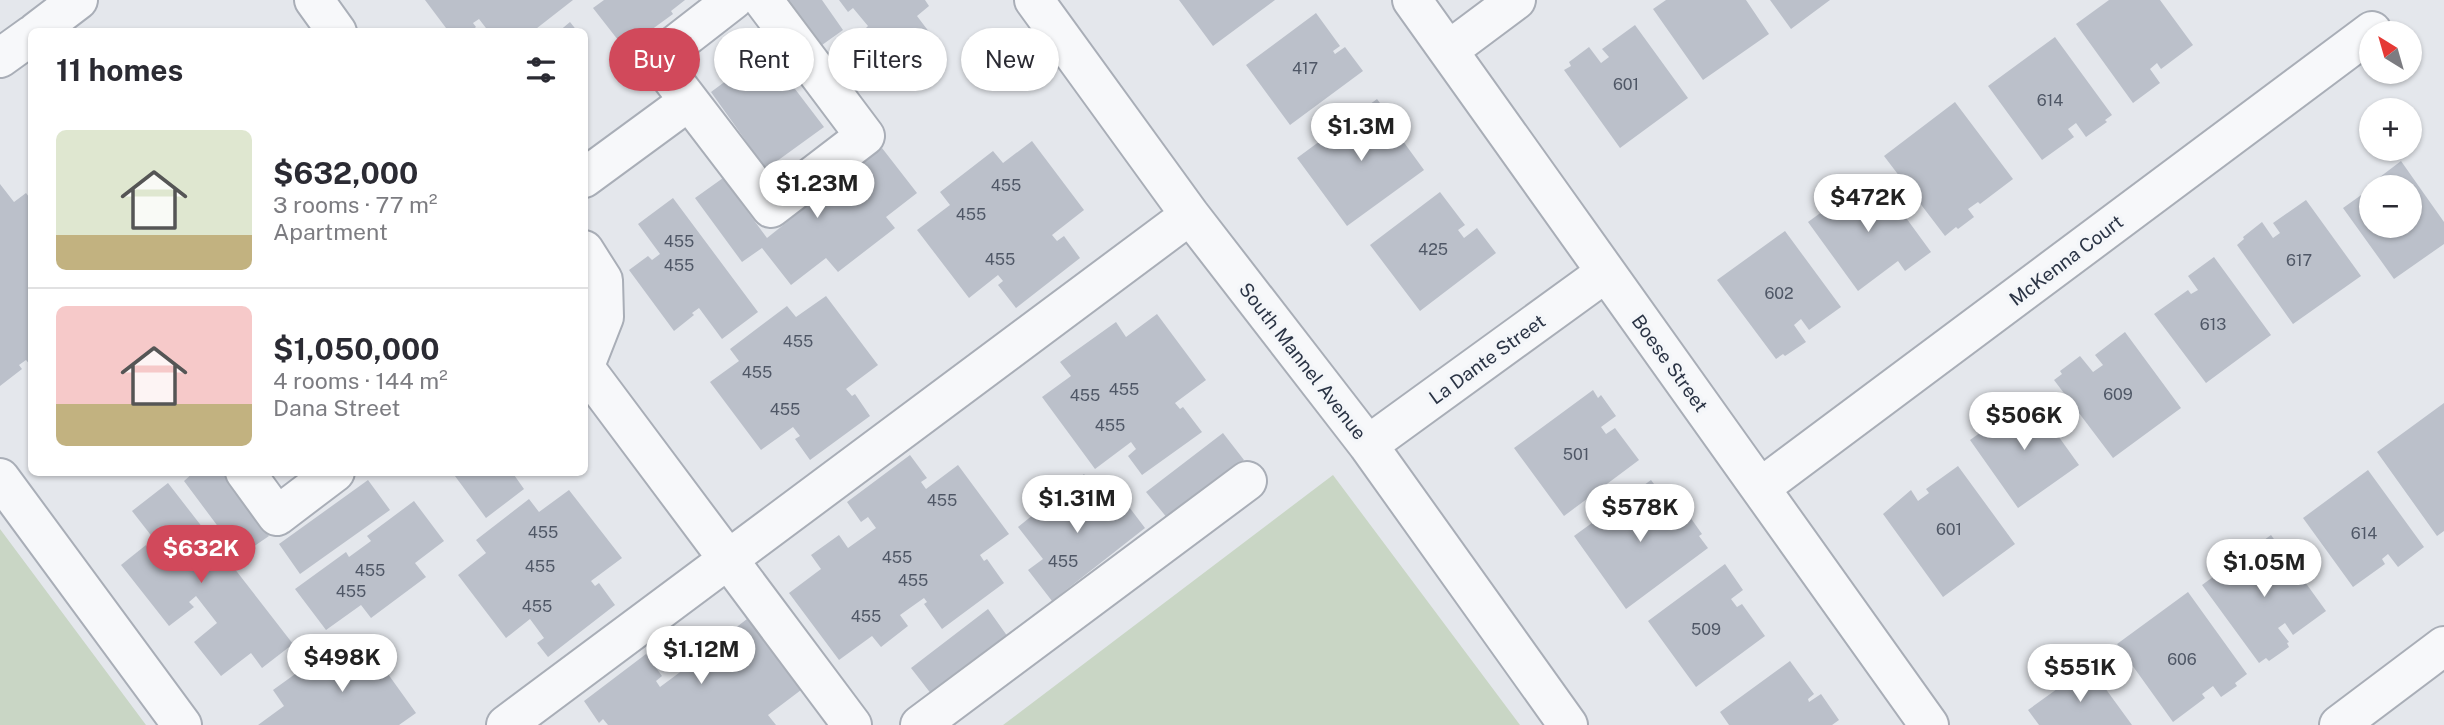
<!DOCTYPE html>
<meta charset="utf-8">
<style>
:root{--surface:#fff;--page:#f7f7f7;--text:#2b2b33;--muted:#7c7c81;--line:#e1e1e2;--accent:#d1495b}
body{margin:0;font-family:"Public Sans",sans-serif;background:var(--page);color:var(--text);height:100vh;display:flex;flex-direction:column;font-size:26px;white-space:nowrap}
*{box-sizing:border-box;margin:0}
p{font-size:23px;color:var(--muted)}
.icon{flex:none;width:38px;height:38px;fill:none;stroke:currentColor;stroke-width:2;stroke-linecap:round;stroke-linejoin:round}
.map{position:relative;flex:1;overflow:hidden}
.sheet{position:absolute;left:28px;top:28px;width:560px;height:448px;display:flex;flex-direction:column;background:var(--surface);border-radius:10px;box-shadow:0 2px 5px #0004}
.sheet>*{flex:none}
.guide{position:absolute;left:609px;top:28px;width:665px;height:63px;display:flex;gap:14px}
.needle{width:46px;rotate:323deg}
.controls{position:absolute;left:2359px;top:21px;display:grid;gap:14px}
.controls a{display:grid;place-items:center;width:63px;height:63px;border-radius:50%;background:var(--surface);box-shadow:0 2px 5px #0004;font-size:35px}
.price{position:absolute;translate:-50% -60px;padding:0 16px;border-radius:24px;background:#fff;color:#222;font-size:23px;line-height:46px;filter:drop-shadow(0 2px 4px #0008)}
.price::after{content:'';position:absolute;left:50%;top:42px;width:21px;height:16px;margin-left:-10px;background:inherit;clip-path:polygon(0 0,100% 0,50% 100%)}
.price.active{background:var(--accent);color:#fff}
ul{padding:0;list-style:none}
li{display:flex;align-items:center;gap:21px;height:175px;padding:0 28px}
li+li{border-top:2px solid var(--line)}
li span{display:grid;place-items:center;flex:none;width:196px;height:140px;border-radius:10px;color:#555}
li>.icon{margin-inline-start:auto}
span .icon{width:84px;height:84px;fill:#fffc;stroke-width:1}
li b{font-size:30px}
h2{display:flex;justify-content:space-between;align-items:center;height:84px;padding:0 28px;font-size:30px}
.tag{padding:0 24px;border-radius:32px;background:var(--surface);box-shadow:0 2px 5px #0004;font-size:24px;line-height:63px}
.tag.active{background:var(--accent);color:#fff}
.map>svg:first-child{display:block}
.green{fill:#c9d6c5}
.building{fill:#bbc0ca}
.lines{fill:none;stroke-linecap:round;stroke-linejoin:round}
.minor-casing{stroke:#a9aeb7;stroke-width:42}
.minor{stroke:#f7f8fa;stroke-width:38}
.labels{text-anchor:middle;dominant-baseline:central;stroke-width:7;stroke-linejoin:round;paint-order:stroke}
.number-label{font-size:16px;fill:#4f5766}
.street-label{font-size:19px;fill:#2b3445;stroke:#f4f6f9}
</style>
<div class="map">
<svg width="2444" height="725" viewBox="0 0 2444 725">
<rect width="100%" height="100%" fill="#e4e7ec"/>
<!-- green -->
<path class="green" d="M1333 475 1520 725H1003Z
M0 529 146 725H0Z"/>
<!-- building -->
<path class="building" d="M425 0H573L532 32H489L479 19 473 23 476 27 470 32H449Z
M604 0H685L671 11 673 14 625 49 593 8Z
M778 0H822L843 30 815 50Z
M839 0H925L929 6 917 16 942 49 902 79 864 30 868 26 853 8 848 12Z
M1179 0H1275L1213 46Z
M1666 0H1746L1769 34 1703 80 1653 9Z
M1770 0H1830L1791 29Z
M2109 0H2160L2193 45 2161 69 2157 63 2150 69 2160 83 2133 103 2076 24Z
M1316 13 1340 46 1333 51 1335 54 1345 47 1363 71 1290 125 1246 65Z
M570 22 578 32H558Z
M1635 25 1688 98 1620 148 1564 70 1571 66 1569 62 1589 47 1601 63 1609 57 1602 49Z
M2055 37 2112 115 2105 120 2107 122 2086 137 2076 123 2068 129 2074 137 2042 160 1988 86Z
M766 51 824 127 766 169 711 92Z
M1377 99 1383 107 1386 104 1401 125 1385 137 1390 144 1400 137 1424 170 1347 226 1297 158Z
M1955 102 2013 179 1980 204 1978 202 1968 209 1974 217 1958 229 1956 227 1945 236 1884 156Z
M1032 141 1084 210 1052 235 1057 241 1064 236 1080 258 1016 308 998 285 1003 281 998 275 969 298 917 230 950 205 940 192 993 151 1003 163Z
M882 148 917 193 886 217 895 228 838 272 826 258 791 285 762 248 742 262 695 198 723 178 767 238 812 202 817 208 839 192 834 185Z
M2401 161 2444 222V244L2394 279 2343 208 2371 188V226H2410V187H2381L2376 180Z
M1874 174 1931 252 1905 271 1898 261 1858 291 1808 222Z
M0 184 14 202 26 193 32 201V367L26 360 19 365 22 369 0 386Z
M1440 192 1465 225 1458 230 1464 238 1477 228 1496 253 1420 311 1370 245Z
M673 198 758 312 722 339 699 308 692 313 694 315 674 331 629 270 648 256 652 260 660 254 638 224Z
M2306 200 2361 276 2293 324 2237 245 2244 239 2243 237 2262 222 2273 238 2280 233 2273 223Z
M1785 231 1841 307 1809 330 1801 319 1794 325 1806 342 1785 356 1783 354 1776 359 1717 280Z
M2214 257 2271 335 2206 383 2154 314 2188 290 2191 294 2198 290 2188 276Z
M826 296 878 365 846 389 852 396 855 394 870 416 810 460 795 439 800 436 793 427 761 450 710 382 739 361 730 349 787 306 796 317Z
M1157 314 1206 380 1175 403 1180 409 1183 407 1202 432 1142 475 1128 456 1136 449 1131 442 1095 469 1042 397 1071 376 1060 362 1116 322 1126 337Z
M2125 332 2181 408 2113 458 2054 380 2062 374 2060 371 2080 356 2093 372 2103 365 2095 355Z
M1593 390 1598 398 1601 395 1616 416 1601 427 1606 434 1615 428 1639 460 1564 516 1514 448Z
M2028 394 2079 465 2018 508 1970 440 2002 417 2007 425 2011 422 2003 412Z
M2444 403V531L2437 536 2377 452Z
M1223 433 1244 460 1168 519 1146 492Z
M910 455 927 478 921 482 926 489 958 465 1009 534 980 555 984 561 987 559 1004 583 942 629 924 604 927 602 924 598 900 615 908 626 881 647 872 636 839 660 789 593 821 569 811 555 839 535 848 548 876 528 868 517 861 522 847 502Z
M1958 466 2015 544 1943 597 1883 514 1911 490 1918 501 1929 493 1926 489Z
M2368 470 2424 547 2398 567 2388 554 2382 559 2385 564 2353 587 2303 518Z
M194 472H222L269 536 240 556 184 481Z
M452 472H512L524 489 486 518Z
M1084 474 1111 508 1123 499 1145 528 1052 601 1028 570 1043 559 1018 527Z
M368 480 390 510 300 574 279 544Z
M1651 480 1675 512 1671 515 1678 524 1690 517 1702 534 1699 536 1708 548 1626 609 1574 536Z
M168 483 293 644 262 668 251 653 221 676 194 642 217 623 196 596 189 602 194 607 169 626 121 565 146 545 149 549 157 543 132 511Z
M569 490 622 558 591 581 595 586 599 583 615 605 548 657 537 643 544 638 530 619 506 638 458 575 486 553 476 540 529 499 539 512Z
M414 501 444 541 415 563 426 577 371 618 361 605 326 630 295 589 346 552 349 557 371 541 367 536Z
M2271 535 2326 611 2293 635 2285 623 2278 628 2289 642 2287 643 2289 647 2269 661 2266 658 2259 663 2202 585Z
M1725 564 1743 590 1731 599 1737 607 1742 604 1765 636 1696 687 1648 621Z
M2188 592 2247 674 2235 683 2237 686 2221 697 2213 686 2202 694 2205 698 2173 722 2117 644Z
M988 609 1008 637 932 695 911 668Z
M747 619 801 690 768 715 776 725H608L603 719 599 723 584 701 646 654 662 676 656 681 660 687 687 667 677 654 707 632 716 643Z
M365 642 416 713 399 725H258L284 706 273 690 323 654 332 666Z
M1790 661 1814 694 1808 699 1809 702 1821 694 1839 720 1832 725H1729L1720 712Z
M2089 666 2132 725H2039L2028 710Z"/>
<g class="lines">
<defs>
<path id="minor" d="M314 0 337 32
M733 0 657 59 771 208 865 136 763 0
M1034 0 1190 215 1368 445 1568 725
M1412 0 1929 725
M36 32 78 0
M1449 50 1516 0
M0 58 32 35
M584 178 689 101
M584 250 603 280 604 317 584 368
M585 368 852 725
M1368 445 1605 273
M245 472 277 516 335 472
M0 478 182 725
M1760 488 2372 31
M506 725 1190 215
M920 725 1247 481
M2339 725 2444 646"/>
</defs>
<!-- minor casing -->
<use href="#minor" class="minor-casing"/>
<!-- minor -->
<use href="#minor" class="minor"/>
</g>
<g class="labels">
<!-- number labels -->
<g class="number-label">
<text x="1305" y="68">417</text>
<text x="1626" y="84">601</text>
<text x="2050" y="100">614</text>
<text x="1006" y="185">455</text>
<text x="971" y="214">455</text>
<text x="679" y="241">455</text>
<text x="1433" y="249">425</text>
<text x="1000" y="259">455</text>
<text x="2299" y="260">617</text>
<text x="679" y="265">455</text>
<text x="1779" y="293">602</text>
<text x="2213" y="324">613</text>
<text x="798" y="341">455</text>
<text x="757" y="372">455</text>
<text x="1124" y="389">455</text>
<text x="2118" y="394">609</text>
<text x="1085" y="395">455</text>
<text x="785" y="409">455</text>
<text x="1110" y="425">455</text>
<text x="1576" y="454">501</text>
<text x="942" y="500">455</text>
<text x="1949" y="529">601</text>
<text x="543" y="532">455</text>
<text x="2364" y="533">614</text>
<text x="897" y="557">455</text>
<text x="1063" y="561">455</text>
<text x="540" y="566">455</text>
<text x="370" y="570">455</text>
<text x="913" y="580">455</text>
<text x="351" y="591">455</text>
<text x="537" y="606">455</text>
<text x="866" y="616">455</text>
<text x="1706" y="629">509</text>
<text x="2182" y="659">606</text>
</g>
<!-- street labels -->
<g class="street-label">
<text transform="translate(2066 260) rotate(-37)">McKenna Court</text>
<text transform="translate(1487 359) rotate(-36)">La Dante Street</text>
<text transform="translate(1303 361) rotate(52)">South Mannel Avenue</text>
<text transform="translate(1670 363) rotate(54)">Boese Street</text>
</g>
</g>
</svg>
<div class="controls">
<a><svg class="needle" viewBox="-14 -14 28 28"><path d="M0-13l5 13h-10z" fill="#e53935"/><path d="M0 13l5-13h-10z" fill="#7c7c81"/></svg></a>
<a>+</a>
<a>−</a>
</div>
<b class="price" style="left:1361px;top:163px">$1.3M</b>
<b class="price" style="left:817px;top:220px">$1.23M</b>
<b class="price" style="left:1868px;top:234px">$472K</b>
<b class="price" style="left:2024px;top:452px">$506K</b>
<b class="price" style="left:1077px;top:535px">$1.31M</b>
<b class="price" style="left:1640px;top:544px">$578K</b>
<b class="price active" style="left:201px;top:585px">$632K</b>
<b class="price" style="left:2264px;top:599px">$1.05M</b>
<b class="price" style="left:701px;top:686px">$1.12M</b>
<b class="price" style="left:342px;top:694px">$498K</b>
<b class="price" style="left:2080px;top:704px">$551K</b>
<div class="guide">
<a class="tag active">Buy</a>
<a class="tag">Rent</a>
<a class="tag">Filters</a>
<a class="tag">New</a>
</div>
<section class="sheet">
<h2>11 homes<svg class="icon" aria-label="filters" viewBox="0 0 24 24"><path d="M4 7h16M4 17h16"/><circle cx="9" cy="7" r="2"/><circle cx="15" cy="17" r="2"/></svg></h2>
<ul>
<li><span style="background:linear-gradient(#dfe7d0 75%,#c2b280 0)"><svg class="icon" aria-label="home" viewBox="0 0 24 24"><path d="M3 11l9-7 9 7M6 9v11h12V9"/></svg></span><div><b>$632,000</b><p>3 rooms · 77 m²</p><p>Apartment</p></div></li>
<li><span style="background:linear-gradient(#f6c9c9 70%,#c2b280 0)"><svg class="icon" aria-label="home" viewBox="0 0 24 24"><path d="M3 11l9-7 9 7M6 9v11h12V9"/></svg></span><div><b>$1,050,000</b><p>4 rooms · 144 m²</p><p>Dana Street</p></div></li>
</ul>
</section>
</div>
